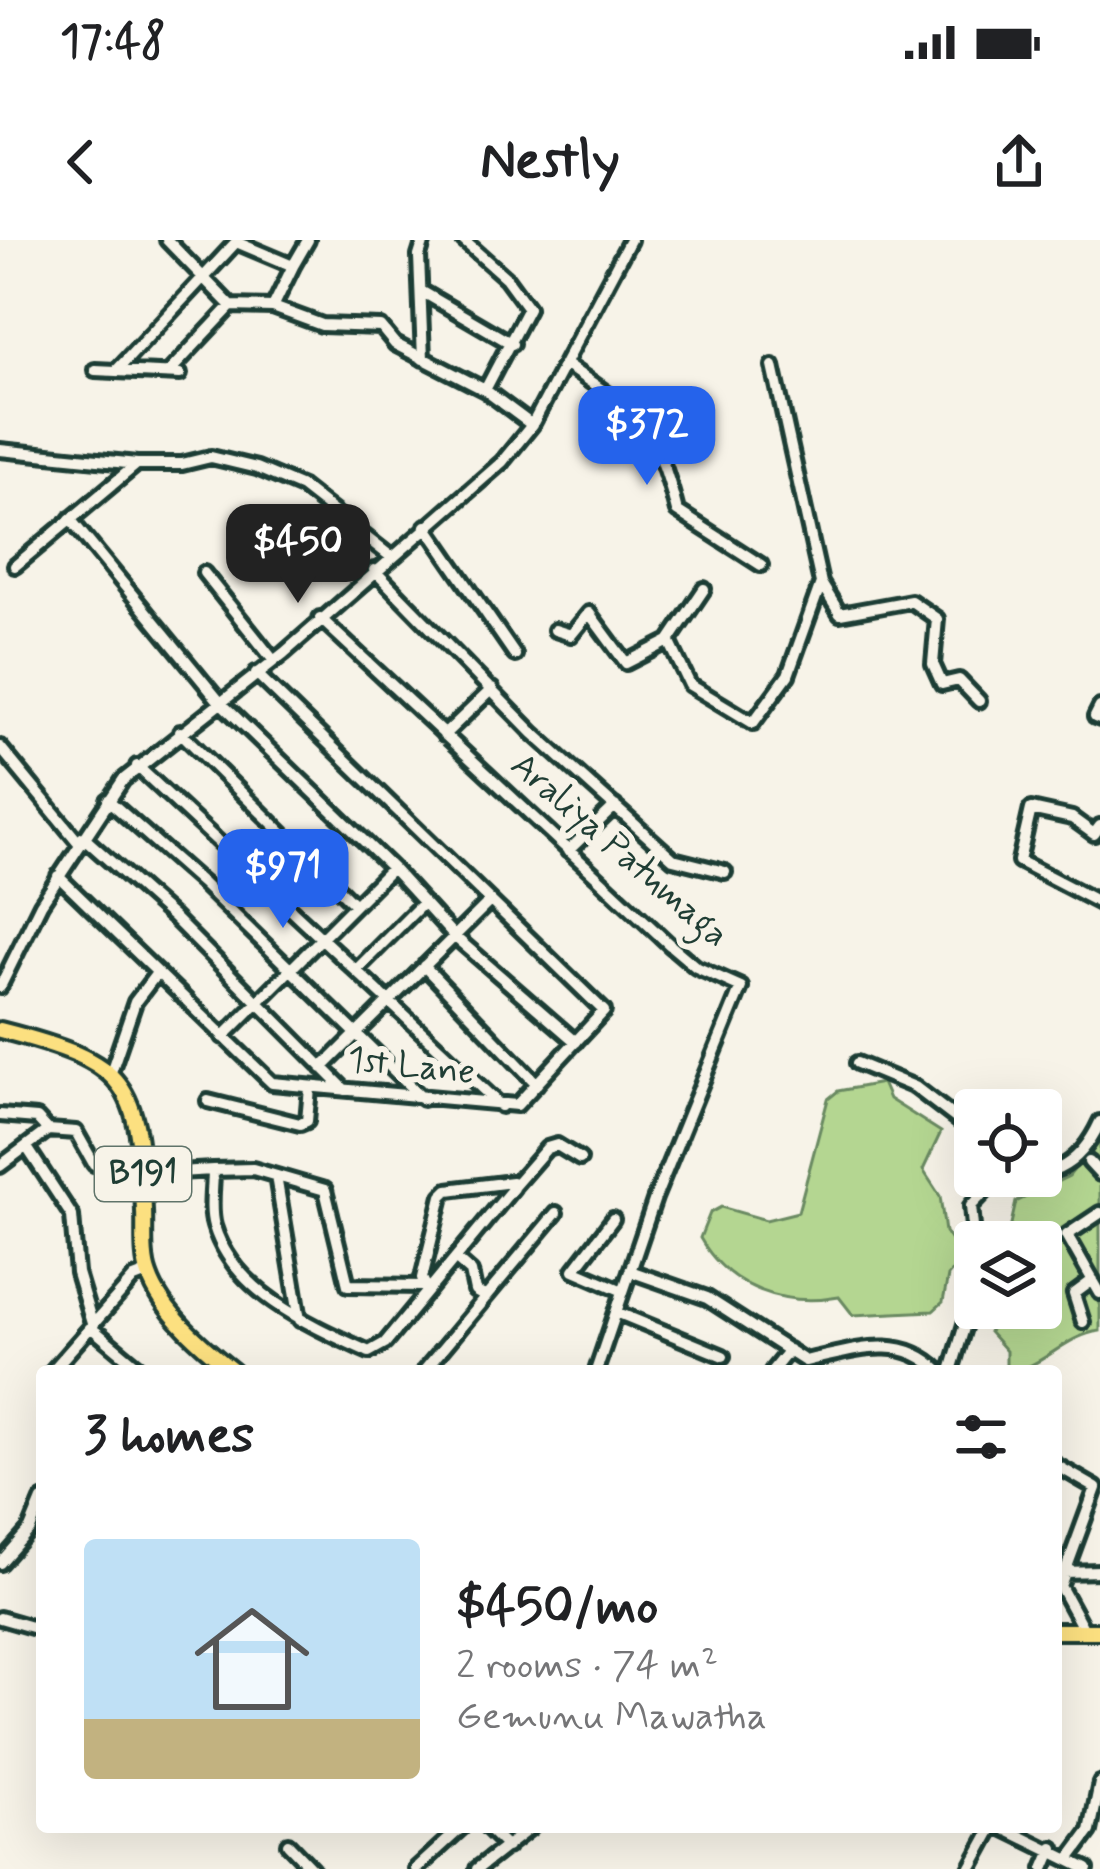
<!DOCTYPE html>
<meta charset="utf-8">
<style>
:root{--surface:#fff;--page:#f6f6f6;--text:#202124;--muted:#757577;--line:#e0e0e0;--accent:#2563eb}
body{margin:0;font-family:Mynerve,sans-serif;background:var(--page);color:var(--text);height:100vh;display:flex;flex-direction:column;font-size:45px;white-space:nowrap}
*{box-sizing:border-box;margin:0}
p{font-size:39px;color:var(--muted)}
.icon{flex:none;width:66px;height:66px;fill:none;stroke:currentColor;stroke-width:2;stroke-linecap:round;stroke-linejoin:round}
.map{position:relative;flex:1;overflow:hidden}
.side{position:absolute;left:36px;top:1125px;width:1026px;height:468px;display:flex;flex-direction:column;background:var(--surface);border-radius:12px;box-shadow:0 12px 48px #0002}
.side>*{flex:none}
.fabs{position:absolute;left:954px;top:849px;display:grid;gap:24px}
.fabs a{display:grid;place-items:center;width:108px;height:108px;border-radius:12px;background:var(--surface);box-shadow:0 12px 48px #0002;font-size:60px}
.price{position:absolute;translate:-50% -102px;padding:0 27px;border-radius:24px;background:var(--accent);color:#fff;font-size:39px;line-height:78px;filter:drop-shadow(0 3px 6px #0008)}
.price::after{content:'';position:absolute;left:50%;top:72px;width:36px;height:27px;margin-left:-18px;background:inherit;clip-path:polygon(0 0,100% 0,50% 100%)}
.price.current{background:#222;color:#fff}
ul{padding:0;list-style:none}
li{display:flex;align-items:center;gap:36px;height:300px;padding:0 48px}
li+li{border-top:3px solid var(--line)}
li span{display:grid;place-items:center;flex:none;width:336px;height:240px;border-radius:12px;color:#555}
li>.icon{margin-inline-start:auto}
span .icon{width:144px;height:144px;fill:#fffc;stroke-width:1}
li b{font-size:51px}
h2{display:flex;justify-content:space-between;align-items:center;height:144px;padding:0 48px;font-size:51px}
.status{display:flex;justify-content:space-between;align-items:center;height:84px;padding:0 60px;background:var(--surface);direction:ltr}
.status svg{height:33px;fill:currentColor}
header{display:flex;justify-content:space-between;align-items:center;height:156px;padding:0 48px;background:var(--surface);font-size:54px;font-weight:800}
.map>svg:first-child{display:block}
.green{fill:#b4d691;stroke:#6a8a62;stroke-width:3}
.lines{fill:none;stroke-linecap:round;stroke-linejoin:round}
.minor-casing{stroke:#1f3d34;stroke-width:20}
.major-casing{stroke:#1f3d34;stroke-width:22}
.minor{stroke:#f7f3e8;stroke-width:10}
.major{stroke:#fce080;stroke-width:14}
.labels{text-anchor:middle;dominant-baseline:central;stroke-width:12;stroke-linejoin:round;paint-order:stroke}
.shield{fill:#f7f3e8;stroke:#60746a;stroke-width:3}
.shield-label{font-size:33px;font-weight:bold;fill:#1f3d34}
.street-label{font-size:36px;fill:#1f3d34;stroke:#f7f3e8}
</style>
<div class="status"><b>17:48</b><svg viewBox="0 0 49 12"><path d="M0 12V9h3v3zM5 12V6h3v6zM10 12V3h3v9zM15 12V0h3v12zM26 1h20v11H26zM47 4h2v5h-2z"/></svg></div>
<header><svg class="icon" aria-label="back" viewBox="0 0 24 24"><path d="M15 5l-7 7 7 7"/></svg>Nestly<svg class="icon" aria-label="share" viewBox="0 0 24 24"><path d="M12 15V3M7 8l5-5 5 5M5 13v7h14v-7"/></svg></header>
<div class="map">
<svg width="1100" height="1629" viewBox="0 0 1100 1629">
<rect width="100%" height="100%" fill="#f7f3e8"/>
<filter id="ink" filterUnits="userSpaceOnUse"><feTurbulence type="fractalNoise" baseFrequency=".00833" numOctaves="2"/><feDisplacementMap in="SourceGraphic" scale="24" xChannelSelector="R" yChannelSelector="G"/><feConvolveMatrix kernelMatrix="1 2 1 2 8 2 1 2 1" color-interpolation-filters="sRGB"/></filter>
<g filter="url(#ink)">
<!-- green -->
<path class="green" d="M882 843 889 859 941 892 923 930 940 956 945 992 963 1018 948 1036 943 1062 933 1071 853 1075 839 1057C785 1067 729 1049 700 998L710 973 721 967 766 980 798 972 828 859 838 851Z
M1100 897V1091C1062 1096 1041 1131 1006 1131V1111L989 1092 1000 1076 998 1068H1041V1002H1007L1016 962 1069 936Z"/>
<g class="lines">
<defs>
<path id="minor" d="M167 0 231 66
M463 0 506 38 528 68 485 150 532 185
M236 2 293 26 273 67
M293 26 308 0
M421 51 512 104
M423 119 419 16 424 0
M566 125C639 175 655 183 677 271L761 325
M95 130 116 131 238 0
M116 131 180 134
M169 132 231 66 273 67 322 85 381 87 395 104 485 150
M0 210 137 224H182L211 217 257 228 302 247 390 316
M70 279 219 461 392 628 454 696 576 802
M426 286 515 415
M15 326 137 224
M374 330 533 493 673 619 725 632
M204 333 274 421
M821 343 840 374 911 361 937 379 933 424 942 444 959 440 979 461
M704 349 669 401 690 445 753 483 788 435 821 343 773 126
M320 378 670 705 696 727 741 747 655 958 596 1131
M555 390 571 395 589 373 626 423 669 401
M1100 467 1095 477 1100 479
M180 492 354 664
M444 495 492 449
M0 507 79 603
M137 526 501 866
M108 560 202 643 423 859
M1100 586 1094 594 1072 578 1031 569 1019 621 1100 663
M83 597 173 677 345 850
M568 611 615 566
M58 636 272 843 517 865 604 771 256 433
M424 726 537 844
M356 730 422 664
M0 747 41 664 123 540 284 413 502 222 532 185 630 0
M223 797 392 628
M857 823 915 847 975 893
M322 828 490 661
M111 832 135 762 157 733
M208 861 300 884 307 881 310 848
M0 875 37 878 48 890 0 926
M48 890 76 892 94 924
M28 909 72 976 77 1033 94 1090 143 1131
M1089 922 1100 934
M213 930 253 929 325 950 348 1045 423 1046
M143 934 213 930C213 948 209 969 214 986 234 1053 312 1086 369 1112L385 1103 513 948 512 942 448 950 442 956 422 1038 428 1051
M276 936 300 1080
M514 946 547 908 557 905 580 919
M1100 973 1067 995 1100 1053
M613 979 574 1030 623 1051
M975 1008 971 966 997 939C1048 937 1077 932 1100 882
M455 1018 471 1032 475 1051 486 1057
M630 1031 707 1058 805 1121C854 1111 900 1092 939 1131
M616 1072 723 1116
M1083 1082 1074 1054 1093 1040
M52 1131 134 1038 147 1033
M424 1131 556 973
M772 1131 789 1110
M951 1131 975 1051
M1056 1225 1096 1248 1060 1346 1084 1390
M0 1323 30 1289 42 1260
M1064 1332 1100 1331
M0 1378 42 1390
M487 1587 507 1607
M1001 1587 1087 1629
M288 1604 312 1629
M1070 1618 1090 1591 1100 1543
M416 1629 462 1587
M477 1629 531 1587
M970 1629 993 1587
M1044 1629 1053 1608"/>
<path id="major" d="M0 790C129 823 139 841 144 971 145 991 142 1017 149 1035 162 1073 203 1107 233 1131
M1056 1391H1100"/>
</defs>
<!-- minor casing -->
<use href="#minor" class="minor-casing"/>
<!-- major casing -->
<use href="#major" class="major-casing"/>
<!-- minor -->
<use href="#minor" class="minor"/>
<!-- major -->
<use href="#major" class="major"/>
</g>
</g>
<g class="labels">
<!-- shield labels -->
<rect class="shield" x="95" y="907" width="96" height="54" rx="9"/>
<g class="shield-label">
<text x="143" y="934">B191</text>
</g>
<!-- street labels -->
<g class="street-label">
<text transform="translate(619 611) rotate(41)">Araliya Patumaga</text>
<text transform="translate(411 827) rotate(6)">1st Lane</text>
</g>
</g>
</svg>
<div class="fabs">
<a><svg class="icon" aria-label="locate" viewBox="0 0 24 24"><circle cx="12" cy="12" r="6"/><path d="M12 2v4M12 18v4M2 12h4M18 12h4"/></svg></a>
<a><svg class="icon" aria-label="layers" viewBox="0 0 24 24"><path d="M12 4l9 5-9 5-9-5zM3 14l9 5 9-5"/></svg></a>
</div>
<b class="price" style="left:647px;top:248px">$372</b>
<b class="price current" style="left:298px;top:366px">$450</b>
<b class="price" style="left:283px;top:691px">$971</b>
<section class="side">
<h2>3 homes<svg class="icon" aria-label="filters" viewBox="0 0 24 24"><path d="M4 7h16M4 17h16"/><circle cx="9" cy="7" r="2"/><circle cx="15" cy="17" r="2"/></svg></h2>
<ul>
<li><span style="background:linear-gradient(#bfe0f5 75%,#c2b280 0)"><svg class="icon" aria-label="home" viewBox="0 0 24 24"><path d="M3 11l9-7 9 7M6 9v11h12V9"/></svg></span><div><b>$450/mo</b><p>2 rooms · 74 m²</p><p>Gemunu Mawatha</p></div></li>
</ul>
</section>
</div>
